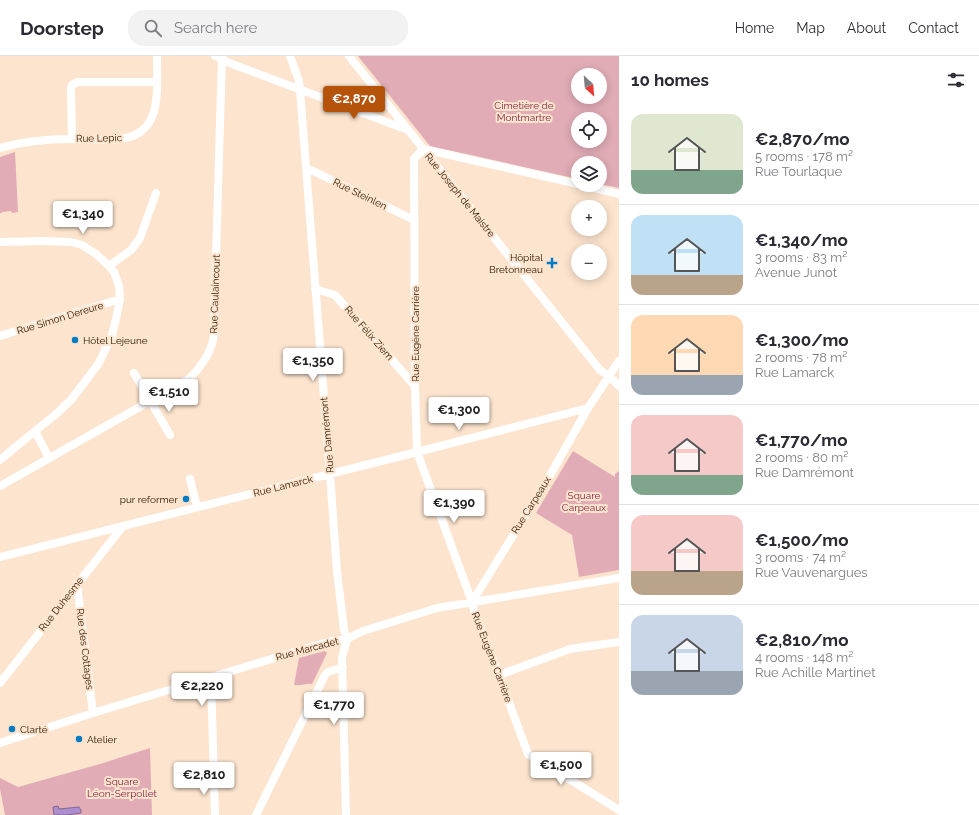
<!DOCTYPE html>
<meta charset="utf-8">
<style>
:root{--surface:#fff;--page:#f2f2f3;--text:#2b2b33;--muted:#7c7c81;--line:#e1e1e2;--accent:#b45309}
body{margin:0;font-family:Raleway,sans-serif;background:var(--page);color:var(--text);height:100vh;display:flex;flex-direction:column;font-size:15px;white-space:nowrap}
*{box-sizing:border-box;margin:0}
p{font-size:13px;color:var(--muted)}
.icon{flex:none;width:22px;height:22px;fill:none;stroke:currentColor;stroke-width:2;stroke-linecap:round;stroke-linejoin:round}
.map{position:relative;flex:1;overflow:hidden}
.drawer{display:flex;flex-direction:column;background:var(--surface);width:360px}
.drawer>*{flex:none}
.needle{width:26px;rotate:154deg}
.controls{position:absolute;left:571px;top:12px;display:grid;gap:8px}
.controls a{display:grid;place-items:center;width:36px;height:36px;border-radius:50%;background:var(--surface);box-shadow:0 2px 10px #0003;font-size:20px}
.price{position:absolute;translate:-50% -34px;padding:0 9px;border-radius:4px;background:#fff;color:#222;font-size:13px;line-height:26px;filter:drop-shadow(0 1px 2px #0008)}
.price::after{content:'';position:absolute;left:50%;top:24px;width:12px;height:9px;margin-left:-6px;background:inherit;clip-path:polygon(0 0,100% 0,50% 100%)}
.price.selected{background:var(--accent);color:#fff}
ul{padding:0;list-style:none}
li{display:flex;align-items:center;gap:12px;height:100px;padding:0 12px}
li+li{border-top:1px solid var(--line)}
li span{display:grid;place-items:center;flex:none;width:112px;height:80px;border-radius:12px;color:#555}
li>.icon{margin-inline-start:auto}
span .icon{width:48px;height:48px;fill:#fffc;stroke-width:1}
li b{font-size:17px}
h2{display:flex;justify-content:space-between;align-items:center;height:48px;padding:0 12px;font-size:17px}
header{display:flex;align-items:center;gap:24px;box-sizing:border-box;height:56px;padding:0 20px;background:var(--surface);border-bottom:1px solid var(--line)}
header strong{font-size:19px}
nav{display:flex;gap:22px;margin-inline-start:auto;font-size:14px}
.search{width:280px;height:36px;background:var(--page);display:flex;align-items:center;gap:10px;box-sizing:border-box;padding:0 14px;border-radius:16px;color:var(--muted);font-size:15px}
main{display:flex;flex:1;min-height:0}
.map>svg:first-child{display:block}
.green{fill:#e1acb6;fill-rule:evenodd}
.water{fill:#ac8dce;stroke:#856990}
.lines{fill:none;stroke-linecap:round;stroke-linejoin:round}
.minor{stroke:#fff;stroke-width:8}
.poi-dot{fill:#007bc4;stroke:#fce4ce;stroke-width:1.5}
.labels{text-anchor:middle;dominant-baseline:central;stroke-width:4;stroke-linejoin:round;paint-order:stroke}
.park-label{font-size:10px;fill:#822542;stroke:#fce4ce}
.street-label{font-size:10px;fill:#2b1601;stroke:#fce4ce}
.poi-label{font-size:10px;fill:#2b1601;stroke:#fce4ce;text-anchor:start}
</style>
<header>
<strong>Doorstep</strong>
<div class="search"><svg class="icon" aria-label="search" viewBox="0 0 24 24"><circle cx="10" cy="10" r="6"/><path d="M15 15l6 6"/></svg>Search here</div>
<nav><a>Home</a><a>Map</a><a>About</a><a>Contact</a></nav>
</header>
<main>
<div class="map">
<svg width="619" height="759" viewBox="0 0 619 759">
<rect width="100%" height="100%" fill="#fce4ce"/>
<!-- green -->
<path class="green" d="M358 0H619V132L600 128V107H578V123L430 90ZM578 19H600V41H578ZM578 63H600V85H578Z
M15 96 18 156 12 157 11 155 2 156V157H0V101Z
M573 395 615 421V418L619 415V514L579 521 572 479 536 457Z
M325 595 327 597 312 628C306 627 301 630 294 629L299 602Z
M150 692 152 759H5L0 733V722L18 731 100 708Z"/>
<!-- water -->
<path class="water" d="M58 750 59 753 79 751 81 754V757L66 759H54L53 751Z"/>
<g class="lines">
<!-- minor -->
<path class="minor" d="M215 0 232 8 408 74
M290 0 299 25 300 34 330 418 337 516 344 574 347 583 342 602 346 759
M349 0 600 314 609 320 619 330
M72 83 71 32 73 28 78 26H157
M0 92C24 85 48 83 72 83 91 83 116 86 133 80 142 76 149 69 152 61 159 46 157 16 157 0
M307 112 414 164
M578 128 423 93 414 103 415 330 417 396 472 546 474 555 499 619 528 698 550 711 619 754
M582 129 619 138
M0 186 44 185 71 186 82 189 96 198 109 210 114 216 119 230 120 243 116 263 112 279 99 307 71 344 55 359 35 375 49 402
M109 210 131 194 140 182 156 137
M315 233 335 239 415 330
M0 280 120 243
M134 317 170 379
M0 404 35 375
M190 423 197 451
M0 430 189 323C199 313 208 302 212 288 214 283 214 276 214 269L222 0
M0 501 417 396 588 352
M77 528 93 657
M472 546 548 423 588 352 619 305
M499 619 570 593 619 586
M211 622 215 759
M0 627 123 470
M0 687 93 657 331 585 347 583 363 575 437 552 619 522
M256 759 325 619 328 616 343 611"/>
</g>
<!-- markers -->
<g class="poi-dot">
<path d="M550 201h4v4h4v4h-4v4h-4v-4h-4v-4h4z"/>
<circle cx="75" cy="284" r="4"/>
<circle cx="186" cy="443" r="4"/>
<circle cx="12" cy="673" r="4"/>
<circle cx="79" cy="683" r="4"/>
</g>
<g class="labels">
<!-- park labels -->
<g class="park-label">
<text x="524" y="49">Cimetière de<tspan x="524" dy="12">Montmartre</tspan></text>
<text x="584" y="439">Square<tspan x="584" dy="12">Carpeaux</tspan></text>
<text x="122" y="725">Square<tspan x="122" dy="12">Léon-Serpollet</tspan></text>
</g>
<!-- street labels -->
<g class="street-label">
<text transform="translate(99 82) rotate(-1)">Rue Lepic</text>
<text transform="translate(360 138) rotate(26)">Rue Steinlen</text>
<text transform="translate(460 139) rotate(51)">Rue Joseph de Maistre</text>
<text transform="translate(215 238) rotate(-88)">Rue Caulaincourt</text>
<text transform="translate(60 262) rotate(-17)">Rue Simon Dereure</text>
<text transform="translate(369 277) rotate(49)">Rue Félix Ziem</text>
<text transform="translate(415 278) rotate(-90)">Rue Eugène Carrière</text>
<text transform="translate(327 379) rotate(-95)">Rue Damrémont</text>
<text transform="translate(283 430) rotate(-14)">Rue Lamarck</text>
<text transform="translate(531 449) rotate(-58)">Rue Carpeaux</text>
<text transform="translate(61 548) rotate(-52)">Rue Duhesme</text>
<text transform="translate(85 593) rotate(83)">Rue des Cottages</text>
<text transform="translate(307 593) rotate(-15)">Rue Marcadet</text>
<text transform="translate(492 601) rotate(69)">Rue Eugène Carrière</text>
</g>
<!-- poi labels -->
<g class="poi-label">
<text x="543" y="201" text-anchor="end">Hôpital<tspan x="543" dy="12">Bretonneau</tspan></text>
<text x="83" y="284">Hôtel Lejeune</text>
<text x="178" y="443" text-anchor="end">pur reformer</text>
<text x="20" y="673">Clarté</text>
<text x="87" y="683">Atelier</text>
</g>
</g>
</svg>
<div class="controls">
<a><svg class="needle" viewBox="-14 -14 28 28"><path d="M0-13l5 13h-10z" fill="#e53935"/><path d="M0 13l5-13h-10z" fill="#7c7c81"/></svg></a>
<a><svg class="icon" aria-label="locate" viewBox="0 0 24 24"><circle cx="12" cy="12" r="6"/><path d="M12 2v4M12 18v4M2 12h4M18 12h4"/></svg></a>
<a><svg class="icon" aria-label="layers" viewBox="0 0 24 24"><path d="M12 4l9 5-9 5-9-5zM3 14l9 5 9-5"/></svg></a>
<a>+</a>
<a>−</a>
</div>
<b class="price selected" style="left:354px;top:64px">€2,870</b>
<b class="price" style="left:83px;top:179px">€1,340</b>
<b class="price" style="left:313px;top:326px">€1,350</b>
<b class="price" style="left:169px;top:357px">€1,510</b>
<b class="price" style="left:459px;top:375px">€1,300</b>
<b class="price" style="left:454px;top:468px">€1,390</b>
<b class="price" style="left:202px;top:651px">€2,220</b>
<b class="price" style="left:334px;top:670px">€1,770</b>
<b class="price" style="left:561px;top:730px">€1,500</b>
<b class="price" style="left:204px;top:740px">€2,810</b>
</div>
<section class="drawer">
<h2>10 homes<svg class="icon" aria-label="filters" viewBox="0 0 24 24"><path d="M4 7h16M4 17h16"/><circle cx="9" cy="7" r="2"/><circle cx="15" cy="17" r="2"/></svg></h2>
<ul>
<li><span style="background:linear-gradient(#dfe7d0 70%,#7fa58c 0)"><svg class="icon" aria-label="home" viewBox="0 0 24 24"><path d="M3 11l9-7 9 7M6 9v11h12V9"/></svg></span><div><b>€2,870/mo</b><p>5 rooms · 178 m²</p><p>Rue Tourlaque</p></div></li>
<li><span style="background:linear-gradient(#bfe0f5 75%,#b9a48a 0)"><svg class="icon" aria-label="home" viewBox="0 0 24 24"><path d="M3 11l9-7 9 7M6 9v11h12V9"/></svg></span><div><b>€1,340/mo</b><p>3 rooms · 83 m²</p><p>Avenue Junot</p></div></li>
<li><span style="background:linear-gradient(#ffd9b3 75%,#9aa5b1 0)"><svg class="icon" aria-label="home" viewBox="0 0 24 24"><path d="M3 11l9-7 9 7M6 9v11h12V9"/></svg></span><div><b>€1,300/mo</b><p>2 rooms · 78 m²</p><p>Rue Lamarck</p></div></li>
<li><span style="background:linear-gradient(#f6c9c9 75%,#7fa58c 0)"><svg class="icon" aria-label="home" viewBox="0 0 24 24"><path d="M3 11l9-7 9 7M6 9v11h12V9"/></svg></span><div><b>€1,770/mo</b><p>2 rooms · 80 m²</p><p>Rue Damrémont</p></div></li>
<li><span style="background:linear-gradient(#f6c9c9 70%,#b9a48a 0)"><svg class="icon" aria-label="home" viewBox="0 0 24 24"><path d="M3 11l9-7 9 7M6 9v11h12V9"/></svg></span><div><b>€1,500/mo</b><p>3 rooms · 74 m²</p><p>Rue Vauvenargues</p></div></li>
<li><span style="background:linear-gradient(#c9d6e8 70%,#9aa5b1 0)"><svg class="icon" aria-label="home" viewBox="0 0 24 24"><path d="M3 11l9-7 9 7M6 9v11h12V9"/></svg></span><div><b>€2,810/mo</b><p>4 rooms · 148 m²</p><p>Rue Achille Martinet</p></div></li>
</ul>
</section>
</main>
